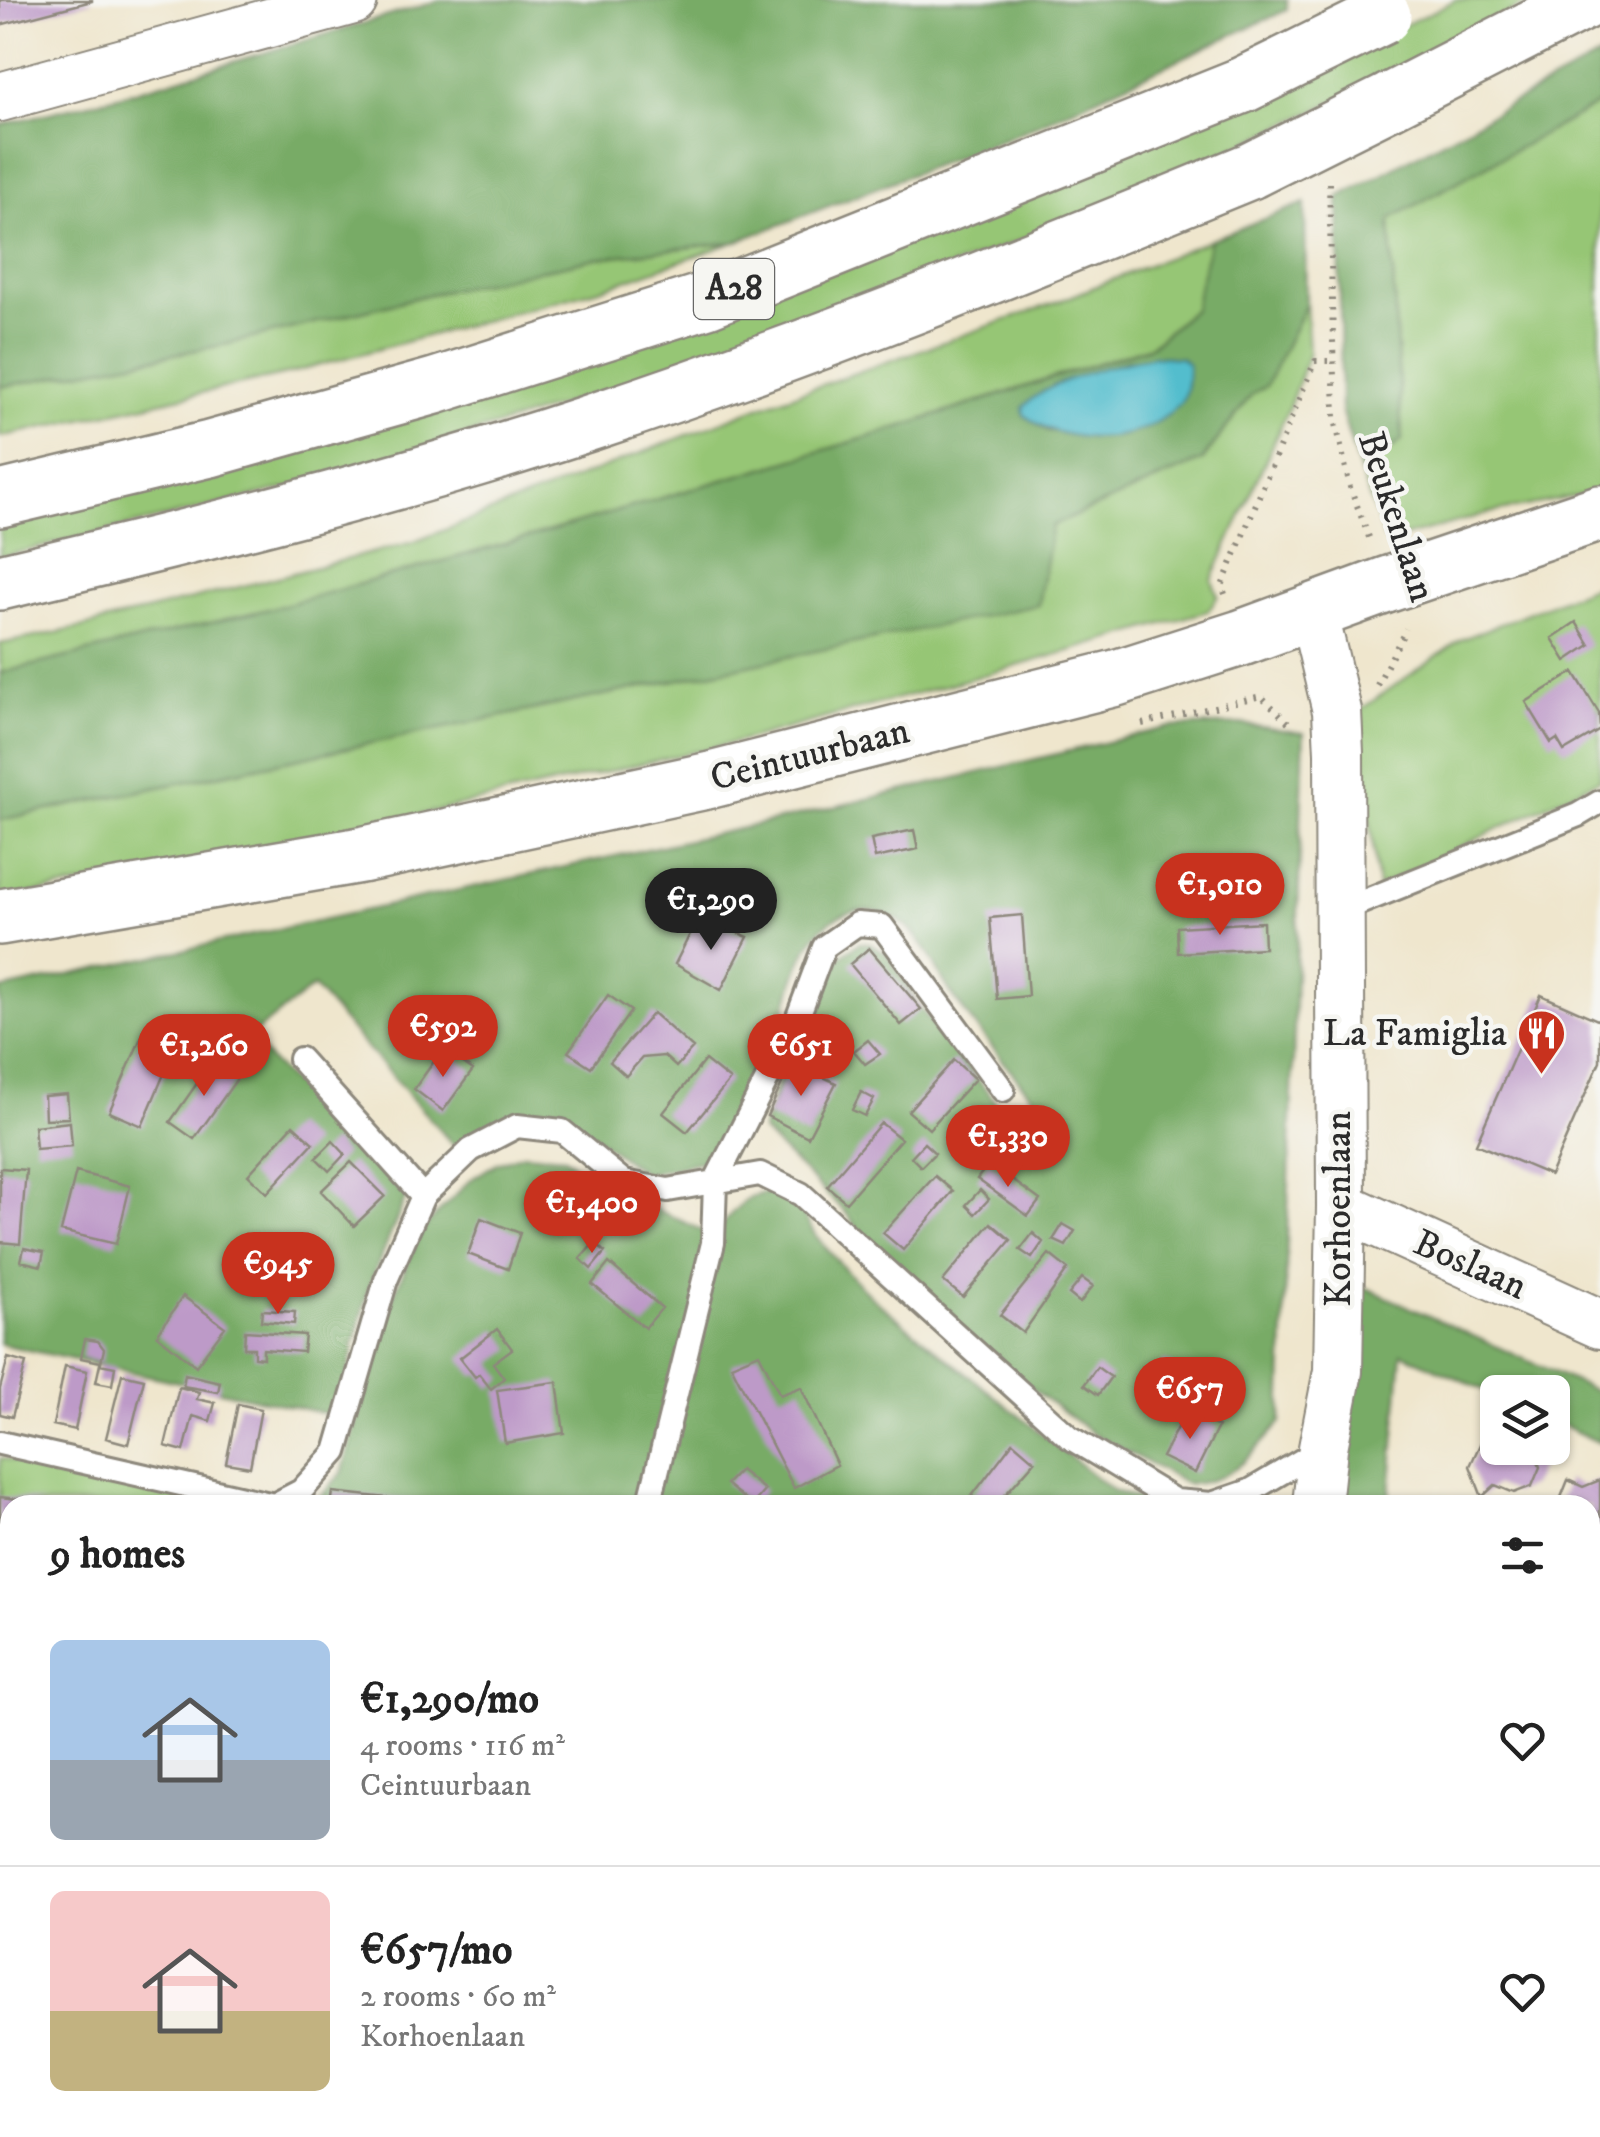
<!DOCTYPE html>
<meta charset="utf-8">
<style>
:root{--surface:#fff;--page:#f6f6f6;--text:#222;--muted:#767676;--line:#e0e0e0;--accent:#c8321e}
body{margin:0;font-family:"IM FELL DW Pica",serif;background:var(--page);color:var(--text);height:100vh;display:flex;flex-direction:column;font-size:38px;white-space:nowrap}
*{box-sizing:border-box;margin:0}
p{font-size:32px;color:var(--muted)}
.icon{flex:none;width:55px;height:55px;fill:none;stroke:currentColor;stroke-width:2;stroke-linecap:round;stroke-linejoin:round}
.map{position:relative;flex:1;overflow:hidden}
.drawer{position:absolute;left:0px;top:1495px;width:1600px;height:642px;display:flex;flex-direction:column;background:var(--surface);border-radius:30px 30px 0 0;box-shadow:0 2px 8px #0004}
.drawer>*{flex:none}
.tools{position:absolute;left:1480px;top:1375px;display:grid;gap:20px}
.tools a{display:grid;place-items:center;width:90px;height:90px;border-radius:15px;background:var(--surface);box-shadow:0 2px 8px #0004;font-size:50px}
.price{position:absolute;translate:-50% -85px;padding:0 22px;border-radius:35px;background:var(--accent);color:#fff;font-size:32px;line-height:65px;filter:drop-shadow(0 2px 5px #0008)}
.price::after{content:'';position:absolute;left:50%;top:60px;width:30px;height:22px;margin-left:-15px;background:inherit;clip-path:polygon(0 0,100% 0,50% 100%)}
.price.on{background:#222;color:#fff}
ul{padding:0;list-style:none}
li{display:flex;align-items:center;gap:30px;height:250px;padding:0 50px}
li+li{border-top:2px solid var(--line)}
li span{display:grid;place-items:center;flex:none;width:280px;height:200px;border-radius:15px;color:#555}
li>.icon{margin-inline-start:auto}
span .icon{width:120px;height:120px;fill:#fffc;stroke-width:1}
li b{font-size:42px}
h2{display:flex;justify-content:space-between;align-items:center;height:120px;padding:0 50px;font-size:42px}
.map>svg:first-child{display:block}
.green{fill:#96c675;stroke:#607850;stroke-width:2.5}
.forest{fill:#78ab66;stroke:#526b48;stroke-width:2.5;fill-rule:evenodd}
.water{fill:#52bdcd;stroke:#3e747c;stroke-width:2.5}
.building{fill:#bd9ac8}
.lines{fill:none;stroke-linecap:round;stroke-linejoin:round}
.lane-casing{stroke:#8d887c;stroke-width:28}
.street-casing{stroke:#8d887c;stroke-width:52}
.primary-casing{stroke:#8d887c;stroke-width:60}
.highway-casing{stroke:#8d887c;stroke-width:60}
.path{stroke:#8d887c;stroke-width:6;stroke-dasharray:2.5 8;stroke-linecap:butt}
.lane{stroke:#fff;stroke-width:22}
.street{stroke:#fff;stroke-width:48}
.primary{stroke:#fff;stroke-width:55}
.highway{stroke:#fff;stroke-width:55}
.highway-bridge-casing{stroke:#8d887c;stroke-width:60;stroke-linecap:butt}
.highway-bridge{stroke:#fff;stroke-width:55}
.labels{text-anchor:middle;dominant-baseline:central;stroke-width:9;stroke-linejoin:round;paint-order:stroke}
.shield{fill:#f6f6f2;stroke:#686867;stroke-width:2.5}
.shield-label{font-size:35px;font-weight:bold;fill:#2b2b2b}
.street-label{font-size:38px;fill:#2b2b2b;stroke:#f6f6f2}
.poi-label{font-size:38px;fill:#2b2b2b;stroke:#f6f6f2;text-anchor:end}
</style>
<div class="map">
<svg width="1600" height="2137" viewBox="0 0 1600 2137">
<rect width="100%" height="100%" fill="#f6f6f2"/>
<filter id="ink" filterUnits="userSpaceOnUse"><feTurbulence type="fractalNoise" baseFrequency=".01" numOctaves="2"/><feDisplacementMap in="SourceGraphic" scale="20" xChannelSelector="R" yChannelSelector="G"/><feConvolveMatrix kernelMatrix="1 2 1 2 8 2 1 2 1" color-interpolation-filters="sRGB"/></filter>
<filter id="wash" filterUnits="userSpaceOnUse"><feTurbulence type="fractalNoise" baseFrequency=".0048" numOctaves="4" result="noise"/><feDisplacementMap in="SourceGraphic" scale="40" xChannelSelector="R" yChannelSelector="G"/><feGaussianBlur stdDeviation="2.25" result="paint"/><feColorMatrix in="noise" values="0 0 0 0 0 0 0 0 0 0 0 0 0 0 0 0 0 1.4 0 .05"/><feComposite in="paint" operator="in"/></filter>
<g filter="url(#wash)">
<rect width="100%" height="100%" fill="#efe6cd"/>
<!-- green -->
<path class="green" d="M1456 0H1533L1379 81 1102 209 728 352 339 476 0 557V518L1256 97Z
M1600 103V492L1489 513 1386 542 1360 473 1402 440 1390 219Z
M1210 240 1194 309 1150 346 872 436 530 537 273 608 0 673V644L80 628 414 542 756 408 1060 301Z
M735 242 600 289 287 374 0 437V387L228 344 435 293 597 258Z
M1306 304 1309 353 1288 410 1212 580 1218 596 1208 611 1017 666 741 741 218 861 0 899V820L879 638 1052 526 1203 460 1252 393 1266 386Z
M1600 584V779L1378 887 1357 712 1460 640Z
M0 1458 223 1505H10L0 1508Z"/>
<!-- forest -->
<path class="forest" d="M442 0H1287V10L1019 133 735 242 597 258 435 293 228 344 0 387V125L118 96Z
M1600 56V103L1390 219 1402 440 1360 473 1341 410 1339 197Z
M1305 203 1306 304 1266 386 1252 394 1202 460 1052 526 1038 605 0 820V673L273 608 530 537 872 436 1150 347 1194 309 1210 240ZM1154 356 1181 358 1159 420 1126 434 1048 431 1024 415 1054 385 1125 361Z
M1240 724 1304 733 1281 1422C1254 1452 1231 1484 1187 1484L1092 1433 1019 1379 881 1259 845 1212 762 1131 776 1088 841 956 859 943H868L886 953 921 1009 999 1106 1035 1100C1007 1065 976 1030 951 993 937 972 928 947 909 929 897 917 878 909 862 910 798 916 794 994 776 1040 760 1082 732 1121 709 1160L645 1174 572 1120 530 1111 454 1146 313 987 248 1038 406 1197 369 1286 337 1416 0 1344V990L771 822 1170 727Z
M523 1154 565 1157 592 1180 714 1236C732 1209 762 1174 795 1205 805 1214 809 1227 817 1237 836 1260 855 1281 876 1301L1112 1490 1154 1505H313L342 1473 390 1304 421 1231 470 1180 497 1163Z
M1353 1282 1600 1393V1443L1553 1421 1552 1392H1498L1497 1396 1402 1353 1389 1505H1336Z
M611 2128H945V2137H611Z
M966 2128H1216L1215 2137H965Z"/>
<!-- water -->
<path class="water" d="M1154 356 1181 358 1188 364C1188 376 1188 391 1181 402 1145 446 1066 448 1024 415L1023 408C1044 381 1119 362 1154 356Z"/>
<g id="blocks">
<!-- building -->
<path class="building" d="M0 0H92V1L0 25Z
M1576 622 1590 645 1566 661 1552 638Z
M1574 672 1599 713 1600 730 1564 751 1557 739 1551 743 1526 702Z
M914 830 918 849 875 858 871 839Z
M1022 915 1028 996 997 999 990 918Z
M698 918 720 929 722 926 748 937 721 990 675 964Z
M1263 922 1264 948 1178 953 1177 927Z
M869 948 921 1009 901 1025 850 964Z
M608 995 631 1011 591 1067 568 1052Z
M1541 995 1600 1021V1061L1550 1175 1476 1144Z
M653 1013 693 1048 676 1067 664 1056 642 1058 626 1076 610 1062Z
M145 1028 178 1041 142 1126 109 1112Z
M868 1040 880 1054 865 1064 854 1051Z
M443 1049 473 1070 443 1111 414 1089Z
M214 1059 239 1076 194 1139 170 1122Z
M705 1060 730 1080 687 1132 663 1113Z
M954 1060 975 1079 929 1129 908 1111Z
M792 1062 836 1083 808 1137 767 1116Z
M861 1092 874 1099 865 1116 852 1110Z
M67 1094 69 1118 45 1119 44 1096Z
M70 1122 72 1146 36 1149 34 1126Z
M881 1123 901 1139 846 1202 827 1186Z
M293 1125 313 1143 267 1193 248 1175Z
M333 1141 345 1154 329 1171 316 1158Z
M924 1143 935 1153 921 1167 911 1157Z
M351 1162 385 1196 354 1226 321 1191Z
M989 1163 1040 1200 1028 1216 977 1179Z
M0 1168 26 1170 20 1244 0 1242Z
M76 1172 130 1186 116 1244 61 1231Z
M935 1176 953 1191 903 1250 883 1233Z
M980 1190 989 1199 975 1214 966 1205Z
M481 1218 520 1233 508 1269 468 1254Z
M991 1223 1011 1240 963 1297 943 1281Z
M1063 1224 1075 1231 1066 1246 1053 1240Z
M1033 1233 1043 1242 1032 1258 1020 1250Z
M594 1243 605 1252 591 1269 580 1259Z
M24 1248 44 1252 41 1266 21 1261Z
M1049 1254 1068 1269 1023 1333 1000 1315Z
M609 1263 662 1308 645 1328 592 1284Z
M1082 1278 1093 1286 1080 1303 1069 1294Z
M183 1296 225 1327 196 1366 157 1335Z
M262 1310 295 1312 294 1324 261 1321Z
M497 1329 512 1349 493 1363 504 1378 491 1389 479 1374 475 1377 460 1358Z
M245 1331 305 1335 303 1352 263 1349V1358L254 1357V1348H244Z
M85 1339 98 1341 104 1349 101 1362 81 1358Z
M759 1353 780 1395 801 1387 837 1465 794 1488 731 1365Z
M8 1358 26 1363 12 1417 0 1414V1389Z
M1163 1361 1178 1368 1165 1398 1150 1391Z
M100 1364 115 1367 112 1385 96 1382Z
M65 1366 87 1371 75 1430 53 1425Z
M1097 1367 1111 1377 1098 1395 1084 1385Z
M122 1374 144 1379 128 1444 106 1438Z
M185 1374 220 1382 218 1392 183 1386Z
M557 1382 564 1433 505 1443 497 1390Z
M179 1387 199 1392 197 1399 215 1403 210 1421 193 1416 184 1451 165 1446Z
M238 1404 261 1409 250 1467 226 1463Z
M1186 1410 1218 1427 1195 1473 1162 1457Z
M1013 1442 1035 1461 996 1505H965Z
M1481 1442 1496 1448H1533L1540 1467 1532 1486 1514 1493 1495 1485 1482 1497 1470 1466Z
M740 1470 765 1490 752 1505 726 1484Z
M1568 1480 1583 1487 1600 1480V1531L1590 1527V1505H1558Z
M333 1492 425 1502V1505H331Z
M0 1497 45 1502 10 1505V1601L0 1599Z
M1596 1621 1600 1623V1671L1592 1674 1590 1623Z
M0 1663 10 1666V1690L2 1726Z
M0 1754 6 1755 3 1770 10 1771V1793L0 1791Z
M0 1803 10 1805 8 1853 0 1852Z
M200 2128H230L227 2137H197Z
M650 2128H679L678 2137H649Z
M827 2128H856L855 2137H827Z
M1016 2128H1064L1063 2137H1015Z
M1358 2128H1430L1429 2137H1358Z
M1491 2128H1553L1545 2137H1501Z"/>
</g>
</g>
<g filter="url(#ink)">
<use href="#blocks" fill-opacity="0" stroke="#8d887c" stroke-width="2.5"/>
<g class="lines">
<defs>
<path id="lane" d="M1337 912 1578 815 1600 802
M300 1059 423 1196 471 1150 517 1126 562 1131 624 1182 668 1190 760 1174 801 1194 1069 1437 1175 1501 1212 1504 1250 1491 1323 1448
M0 1443 274 1505 301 1491 336 1452 386 1280 423 1196
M649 1505 713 1243 715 1182 796 1022 824 947 857 924 882 926 1003 1090
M1590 1603 1600 1608
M0 1616 10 1618
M1590 1906 1600 1904
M0 2073 10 2006
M1590 2119 1600 2128
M0 2130 116 2137
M143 2137 149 2128
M602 2137V2128
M956 2137V2128
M1466 2137 1467 2128"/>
<path id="street" d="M0 97 353 0
M1313 611 1337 711 1339 753 1341 1206 1338 1371 1323 1448 1317 1505
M1341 1206 1600 1324
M1257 2137 1258 2128"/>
<path id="primary" d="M0 917 361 855 711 780 1116 678 1241 638 1386 585 1600 513"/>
<path id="highway" d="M1390 101 1587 0
M0 499 210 449 435 386 707 300 1243 85
M0 582C199 535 398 486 592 422 816 348 1033 260 1250 171"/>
</defs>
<!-- lane casing -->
<use href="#lane" class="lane-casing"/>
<!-- street casing -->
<use href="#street" class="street-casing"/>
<!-- primary casing -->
<use href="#primary" class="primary-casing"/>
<!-- highway casing -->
<use href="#highway" class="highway-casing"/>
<!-- path -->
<path class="path" d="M1329 183 1335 419 1350 487 1370 540
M1225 594 1222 586 1315 361H1331
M1377 685 1406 629
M1142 724 1261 696 1290 724 1295 723"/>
<!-- lane -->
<use href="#lane" class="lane"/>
<!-- street -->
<use href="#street" class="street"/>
<!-- primary -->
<use href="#primary" class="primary"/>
<!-- highway -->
<use href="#highway" class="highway"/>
<defs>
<path id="highway-bridge" d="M1243 85 1383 16
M1250 171 1390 101"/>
</defs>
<!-- highway-bridge casing -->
<use href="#highway-bridge" class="highway-bridge-casing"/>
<!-- highway-bridge -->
<use href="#highway-bridge" class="highway-bridge"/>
</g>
</g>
<!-- icons -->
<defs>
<symbol id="restaurant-pin" viewBox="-11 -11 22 30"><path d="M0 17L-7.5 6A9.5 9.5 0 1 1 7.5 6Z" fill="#c8321e" stroke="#f6f6f2"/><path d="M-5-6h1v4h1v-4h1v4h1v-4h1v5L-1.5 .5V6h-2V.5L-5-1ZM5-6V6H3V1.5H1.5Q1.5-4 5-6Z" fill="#fff"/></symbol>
</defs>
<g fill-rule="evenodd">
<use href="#restaurant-pin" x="1514" y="1006" width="55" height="75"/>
</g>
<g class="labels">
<!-- shield labels -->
<rect class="shield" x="694" y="259" width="80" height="60" rx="8"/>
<g class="shield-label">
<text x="734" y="289">A28</text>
</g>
<!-- street labels -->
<g class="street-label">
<text transform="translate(1396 517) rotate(72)">Beukenlaan</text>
<text transform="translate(810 755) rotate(-14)">Ceintuurbaan</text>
<text transform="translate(1339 1209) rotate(-90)">Korhoenlaan</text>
<text transform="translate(1470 1265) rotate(24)">Boslaan</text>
</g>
<!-- poi labels -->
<g class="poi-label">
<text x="1507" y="1034">La Famiglia</text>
</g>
</g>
</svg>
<div class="tools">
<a><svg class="icon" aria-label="layers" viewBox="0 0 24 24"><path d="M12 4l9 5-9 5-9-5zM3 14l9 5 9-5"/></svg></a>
</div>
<b class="price" style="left:1220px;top:938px">€1,010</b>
<b class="price on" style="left:711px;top:953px">€1,290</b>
<b class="price" style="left:443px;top:1080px">€592</b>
<b class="price" style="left:204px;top:1099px">€1,260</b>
<b class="price" style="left:801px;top:1099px">€651</b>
<b class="price" style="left:1008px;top:1190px">€1,330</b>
<b class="price" style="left:592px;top:1256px">€1,400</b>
<b class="price" style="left:278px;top:1317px">€945</b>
<b class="price" style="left:1190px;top:1442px">€657</b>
<section class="drawer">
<h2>9 homes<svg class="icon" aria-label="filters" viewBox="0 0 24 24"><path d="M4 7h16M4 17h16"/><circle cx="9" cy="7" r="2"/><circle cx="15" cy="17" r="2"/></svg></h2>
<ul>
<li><span style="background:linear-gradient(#a9c7e8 60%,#9aa5b1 0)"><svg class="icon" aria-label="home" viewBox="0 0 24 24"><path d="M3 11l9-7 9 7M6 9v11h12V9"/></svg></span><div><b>€1,290/mo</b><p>4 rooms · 116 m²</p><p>Ceintuurbaan</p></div><svg class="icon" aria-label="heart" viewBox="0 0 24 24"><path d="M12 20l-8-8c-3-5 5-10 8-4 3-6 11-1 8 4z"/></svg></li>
<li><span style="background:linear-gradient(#f6c9c9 60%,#c2b280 0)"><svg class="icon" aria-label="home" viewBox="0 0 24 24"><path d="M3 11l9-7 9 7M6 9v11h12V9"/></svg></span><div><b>€657/mo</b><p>2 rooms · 60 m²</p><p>Korhoenlaan</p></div><svg class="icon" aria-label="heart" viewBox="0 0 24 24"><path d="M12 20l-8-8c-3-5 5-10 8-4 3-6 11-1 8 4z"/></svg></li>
</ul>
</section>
</div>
